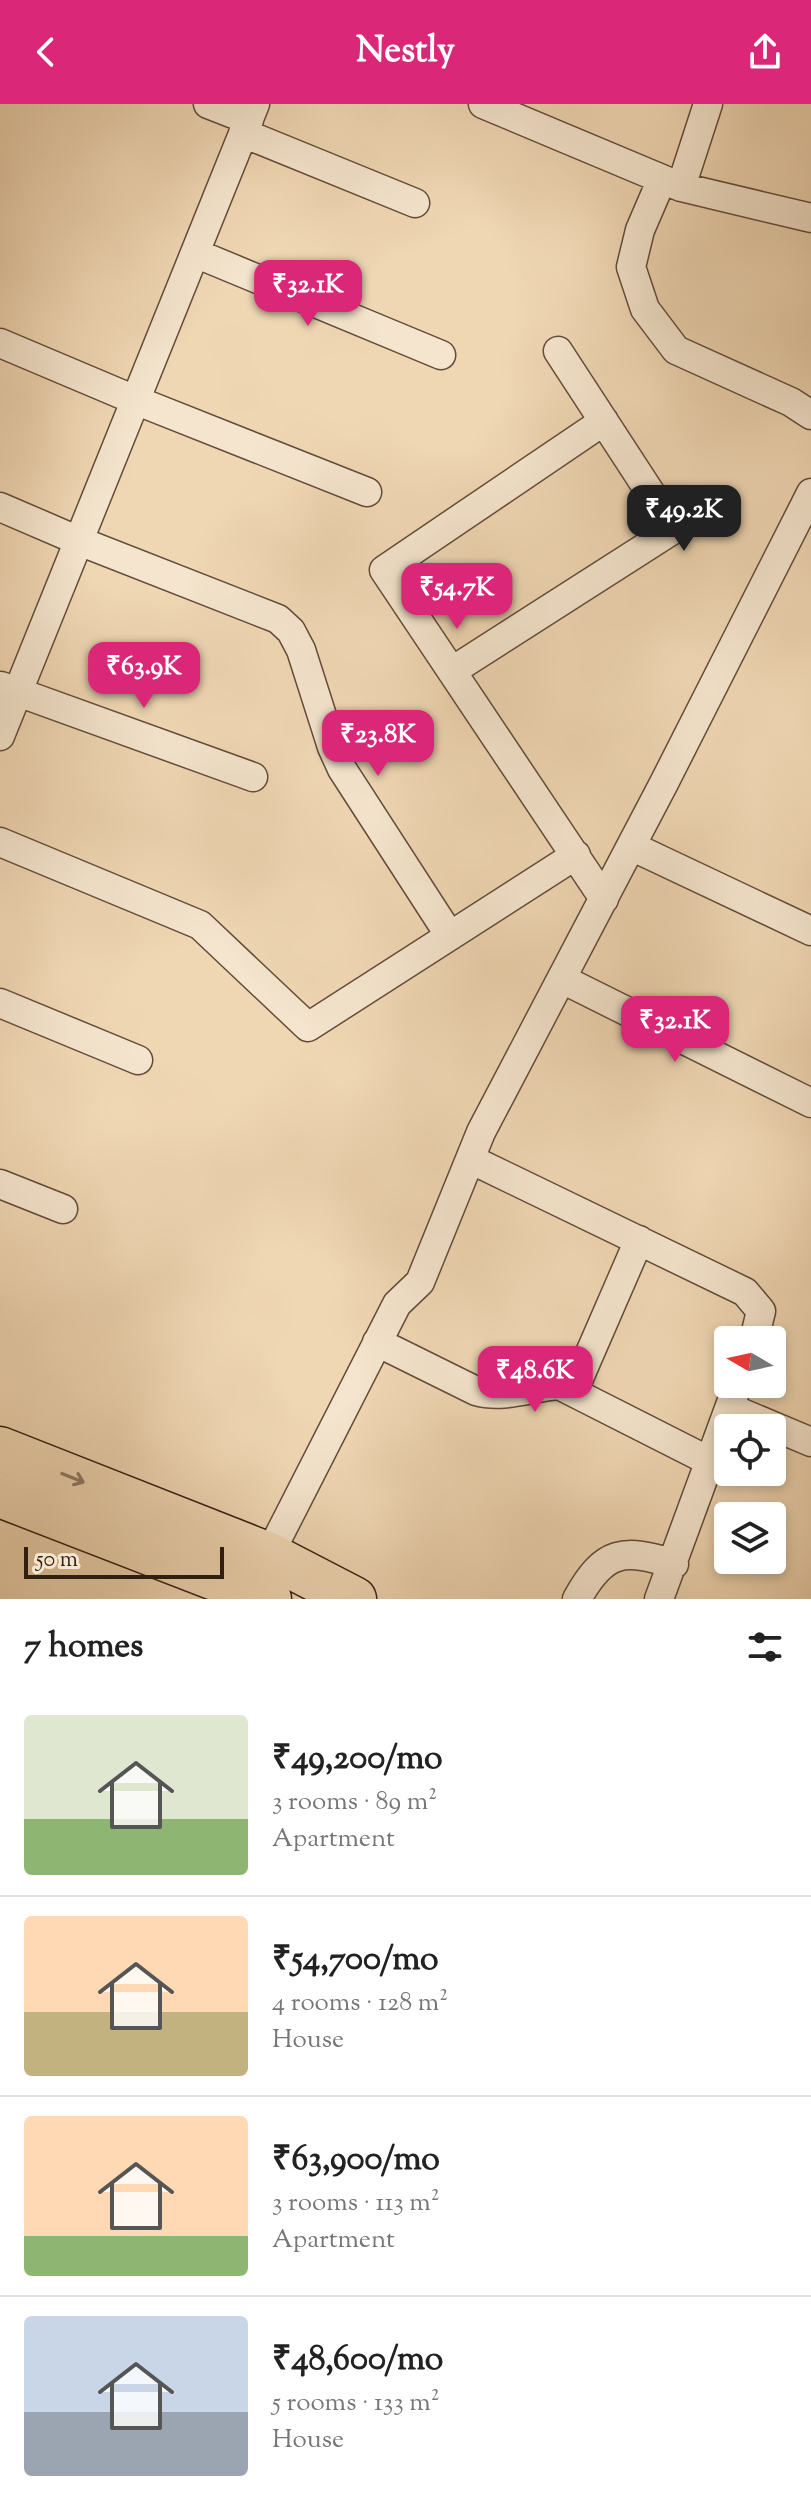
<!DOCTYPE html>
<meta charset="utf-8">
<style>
:root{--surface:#fff;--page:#f6f6f6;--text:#222;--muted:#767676;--line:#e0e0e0;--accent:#db2777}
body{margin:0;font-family:"Sorts Mill Goudy",serif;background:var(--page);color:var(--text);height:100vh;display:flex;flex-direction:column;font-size:30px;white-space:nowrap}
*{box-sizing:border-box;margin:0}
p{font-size:26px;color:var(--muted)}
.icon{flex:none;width:44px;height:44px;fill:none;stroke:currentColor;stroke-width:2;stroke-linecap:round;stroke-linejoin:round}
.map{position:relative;height:1495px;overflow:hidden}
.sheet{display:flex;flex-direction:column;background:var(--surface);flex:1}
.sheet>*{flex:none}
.needle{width:52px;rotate:279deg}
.fabs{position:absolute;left:714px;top:1222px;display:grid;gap:16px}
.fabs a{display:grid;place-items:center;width:72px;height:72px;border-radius:8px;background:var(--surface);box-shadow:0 4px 12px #0003;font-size:40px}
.scale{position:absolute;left:24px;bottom:20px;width:200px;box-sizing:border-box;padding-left:8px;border:4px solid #331e12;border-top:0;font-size:22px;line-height:28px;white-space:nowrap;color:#331e12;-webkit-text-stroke:6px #f5e5ce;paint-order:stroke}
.price{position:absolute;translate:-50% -68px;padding:0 18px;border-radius:16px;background:var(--accent);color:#fff;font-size:26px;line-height:52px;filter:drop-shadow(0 2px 4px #0008)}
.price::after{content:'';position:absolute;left:50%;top:48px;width:24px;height:18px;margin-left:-12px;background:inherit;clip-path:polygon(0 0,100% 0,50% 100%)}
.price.selected{background:#222;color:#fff}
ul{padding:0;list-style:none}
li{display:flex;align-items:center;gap:24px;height:200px;padding:0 24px}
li+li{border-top:2px solid var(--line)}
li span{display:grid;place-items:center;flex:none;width:224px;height:160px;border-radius:8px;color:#555}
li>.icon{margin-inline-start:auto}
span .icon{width:96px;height:96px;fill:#fffc;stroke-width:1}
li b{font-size:34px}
h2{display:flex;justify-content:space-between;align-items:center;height:96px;padding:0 24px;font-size:34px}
header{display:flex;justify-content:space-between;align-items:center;height:104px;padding:0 24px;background:var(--accent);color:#fff;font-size:36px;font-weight:700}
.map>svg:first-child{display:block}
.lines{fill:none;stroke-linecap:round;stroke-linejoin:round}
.street-casing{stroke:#624c3a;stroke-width:31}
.highway-casing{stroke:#331e12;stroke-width:47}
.street{stroke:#f5e5ce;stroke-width:28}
.highway{stroke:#f0d7b4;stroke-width:44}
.oneway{stroke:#927a63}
</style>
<header><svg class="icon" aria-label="back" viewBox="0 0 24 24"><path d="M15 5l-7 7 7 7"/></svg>Nestly<svg class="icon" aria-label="share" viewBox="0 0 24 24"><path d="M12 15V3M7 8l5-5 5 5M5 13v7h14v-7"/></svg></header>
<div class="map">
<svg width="811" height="1495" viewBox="0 0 811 1495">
<rect width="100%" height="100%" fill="#f0d7b4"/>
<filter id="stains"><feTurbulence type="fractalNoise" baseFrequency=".0025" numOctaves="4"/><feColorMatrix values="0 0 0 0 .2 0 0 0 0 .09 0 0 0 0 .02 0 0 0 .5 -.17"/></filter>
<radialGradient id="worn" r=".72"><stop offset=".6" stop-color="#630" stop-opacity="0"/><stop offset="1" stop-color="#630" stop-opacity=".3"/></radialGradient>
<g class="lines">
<defs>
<path id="street" d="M208 0 249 16
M483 0 681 83 811 114
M243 29 415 99
M662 75 640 126 631 163 645 205 676 246 791 298 811 311
M681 83 708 0
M195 149 441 251
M0 239 135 296 367 388
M604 317 384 466 604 795
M0 403 79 437 278 515 291 527 301 546 332 643 342 665 450 832
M452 567 674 425 558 247
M1 582 253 673
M0 632 255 0
M0 738 200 821 308 923 576 751
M631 742 811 827
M562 875 811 999
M0 899 138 956
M470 1055 745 1188 761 1207 754 1236
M0 1080 63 1105
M377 1238 476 1287C504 1295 531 1283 559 1281L711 1358
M573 1288 639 1136
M730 1304 811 1338
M269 1451 397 1200 420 1178 481 1028 664 679 811 389
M577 1495C604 1446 623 1444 674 1460
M659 1495 738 1280"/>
<path id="highway" d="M0 1345 269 1451 354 1495
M0 1391 269 1495"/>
</defs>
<!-- street casing -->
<use href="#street" class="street-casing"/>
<!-- highway casing -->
<use href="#highway" class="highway-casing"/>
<!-- street -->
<use href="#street" class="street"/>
<!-- highway -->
<use href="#highway" class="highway"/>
</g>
<!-- one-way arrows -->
<defs><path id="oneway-shaft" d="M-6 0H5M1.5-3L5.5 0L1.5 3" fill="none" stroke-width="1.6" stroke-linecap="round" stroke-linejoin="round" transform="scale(2)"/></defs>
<use class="oneway" href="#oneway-shaft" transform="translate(73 1374) rotate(22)"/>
<rect width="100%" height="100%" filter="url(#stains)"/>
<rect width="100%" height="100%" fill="url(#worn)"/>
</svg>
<div class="fabs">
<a><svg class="needle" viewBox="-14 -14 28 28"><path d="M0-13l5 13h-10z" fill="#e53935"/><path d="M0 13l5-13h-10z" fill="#767676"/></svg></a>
<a><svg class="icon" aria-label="locate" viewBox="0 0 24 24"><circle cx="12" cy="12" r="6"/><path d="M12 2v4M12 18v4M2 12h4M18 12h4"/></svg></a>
<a><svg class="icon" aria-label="layers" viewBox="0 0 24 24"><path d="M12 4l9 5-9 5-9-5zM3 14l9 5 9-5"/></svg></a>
</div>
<div class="scale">50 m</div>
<b class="price" style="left:308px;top:224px">₹32.1K</b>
<b class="price selected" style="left:684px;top:449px">₹49.2K</b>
<b class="price" style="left:457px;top:527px">₹54.7K</b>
<b class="price" style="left:144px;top:606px">₹63.9K</b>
<b class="price" style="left:378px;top:674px">₹23.8K</b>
<b class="price" style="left:675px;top:960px">₹32.1K</b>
<b class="price" style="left:535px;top:1310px">₹48.6K</b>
</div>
<section class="sheet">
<h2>7 homes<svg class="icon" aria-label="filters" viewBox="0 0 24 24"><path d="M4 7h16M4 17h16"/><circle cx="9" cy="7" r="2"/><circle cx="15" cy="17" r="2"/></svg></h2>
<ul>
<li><span style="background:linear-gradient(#dfe7d0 65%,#8fb573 0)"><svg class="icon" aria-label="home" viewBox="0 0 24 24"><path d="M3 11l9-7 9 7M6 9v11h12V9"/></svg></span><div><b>₹49,200/mo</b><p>3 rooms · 89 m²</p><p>Apartment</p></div></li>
<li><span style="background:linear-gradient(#ffd9b3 60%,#c2b280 0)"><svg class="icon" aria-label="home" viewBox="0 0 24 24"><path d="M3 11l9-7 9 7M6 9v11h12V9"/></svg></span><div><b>₹54,700/mo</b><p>4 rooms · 128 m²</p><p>House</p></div></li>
<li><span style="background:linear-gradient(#ffd9b3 75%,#8fb573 0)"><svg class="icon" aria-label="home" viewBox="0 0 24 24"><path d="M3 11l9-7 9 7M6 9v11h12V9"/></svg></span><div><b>₹63,900/mo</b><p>3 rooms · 113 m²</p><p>Apartment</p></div></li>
<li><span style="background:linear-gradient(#c9d6e8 60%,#9aa5b1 0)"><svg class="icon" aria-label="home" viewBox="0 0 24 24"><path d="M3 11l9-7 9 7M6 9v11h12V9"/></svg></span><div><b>₹48,600/mo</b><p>5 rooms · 133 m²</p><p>House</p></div></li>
</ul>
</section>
